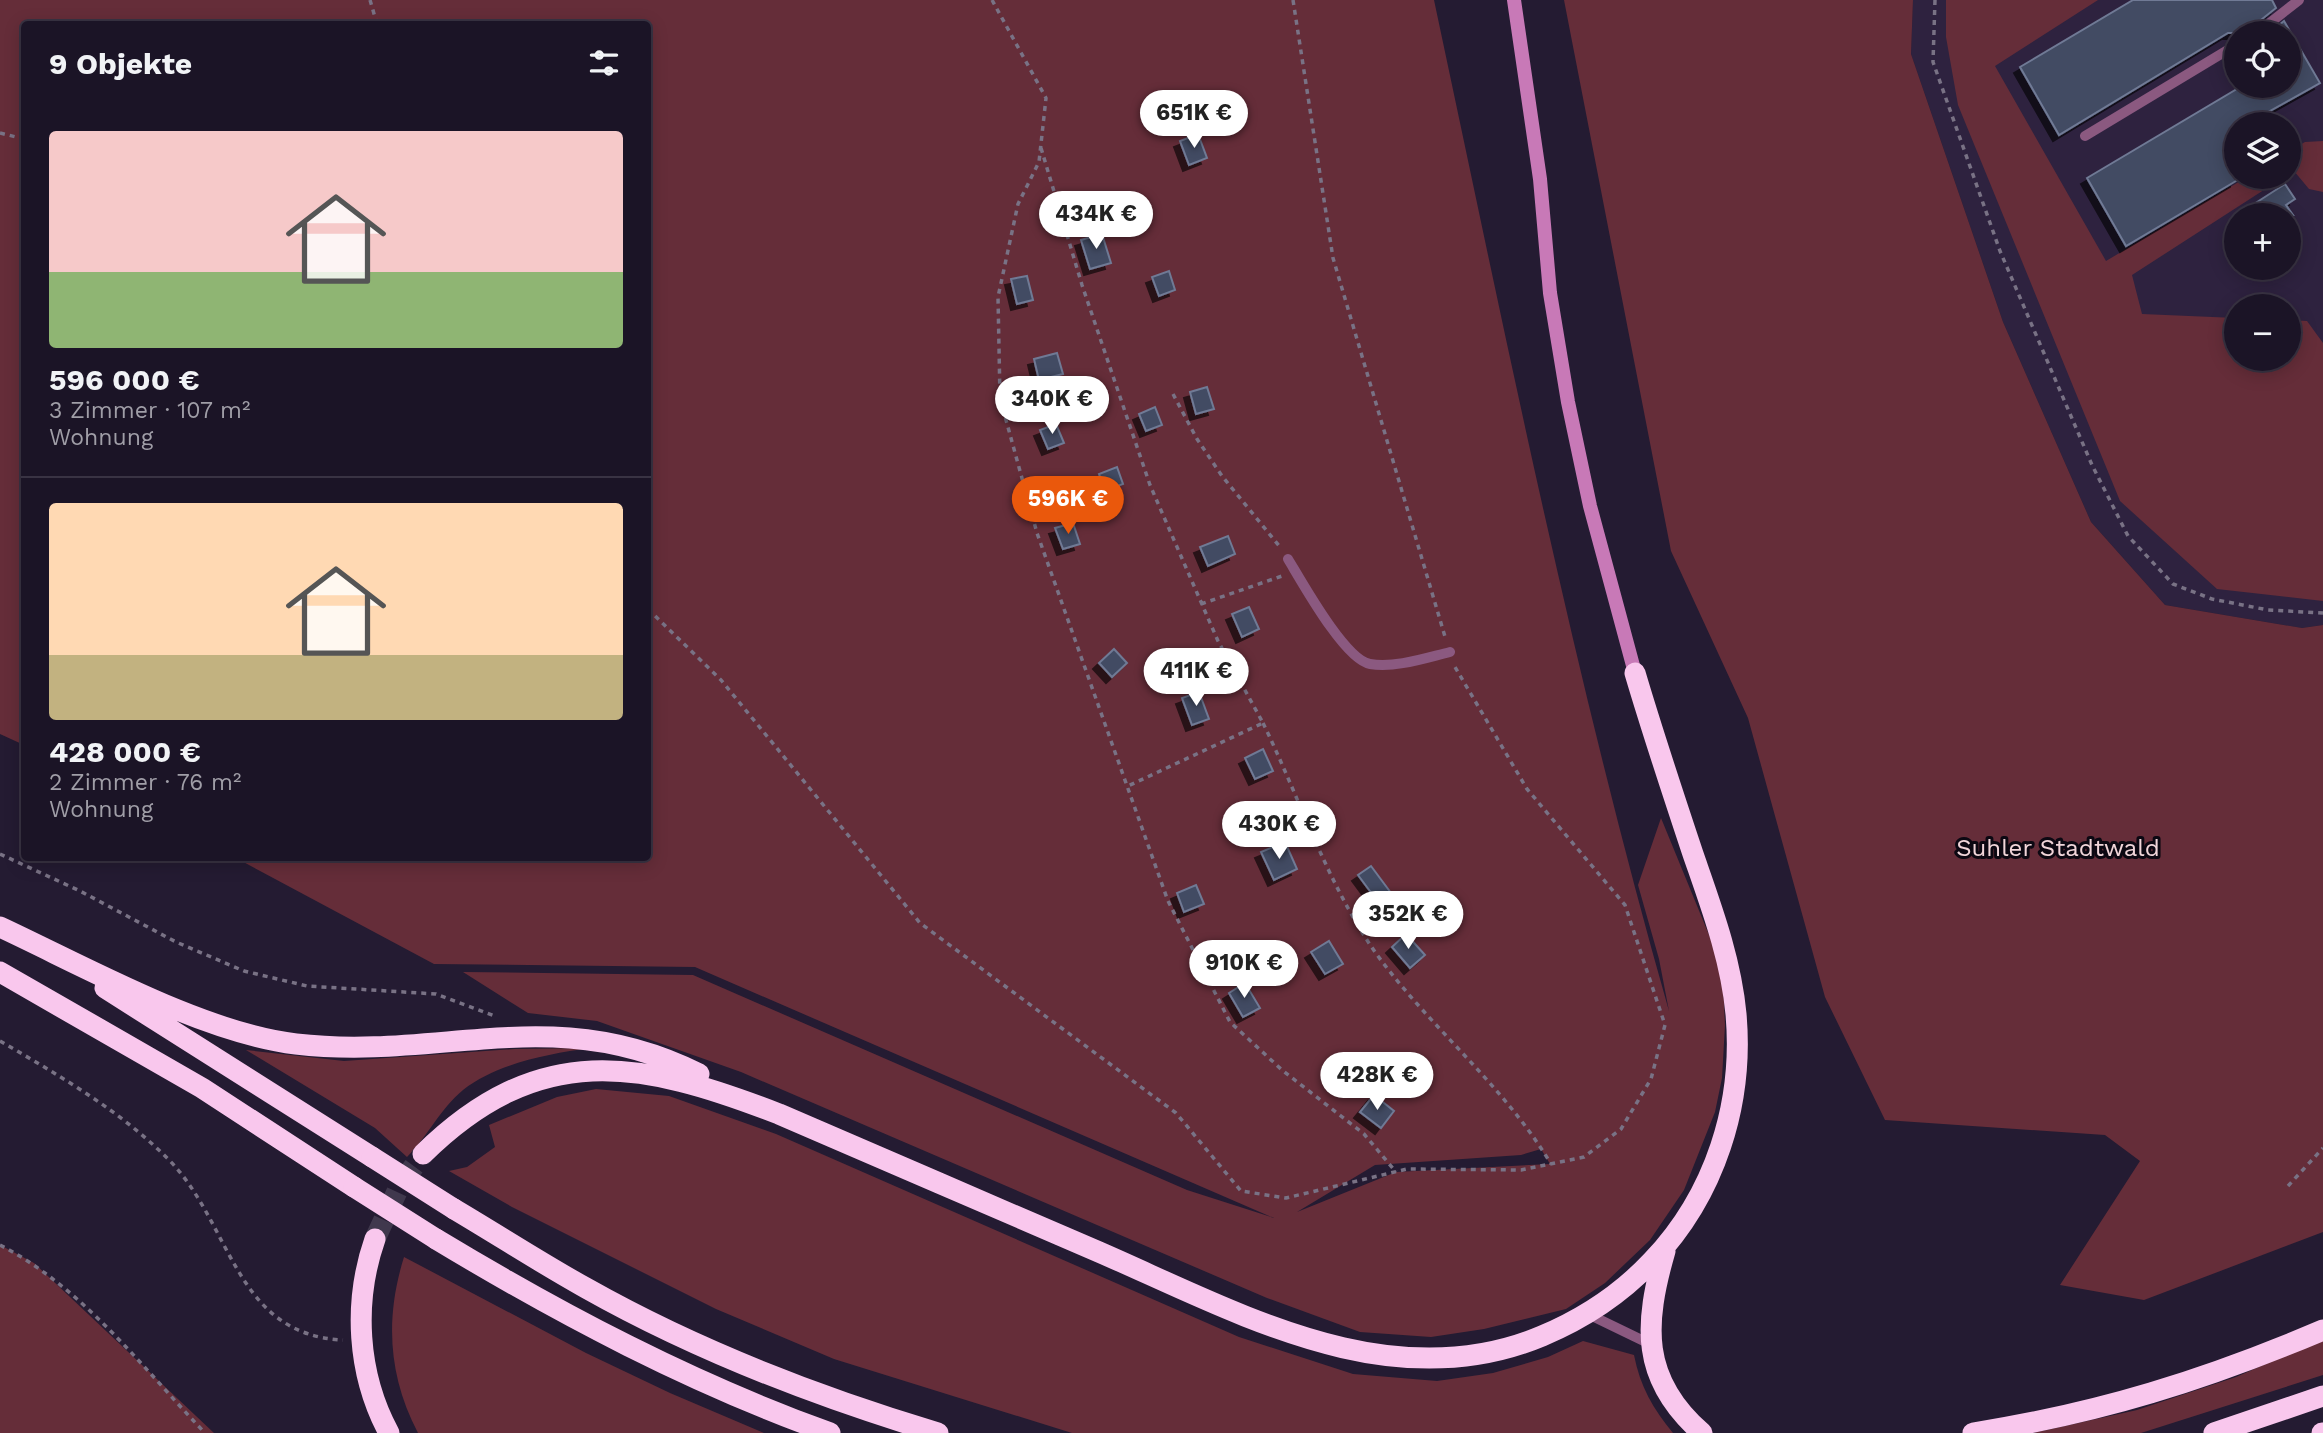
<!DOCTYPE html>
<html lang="de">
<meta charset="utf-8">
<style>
:root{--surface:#1b1426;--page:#282132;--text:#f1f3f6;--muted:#a09ea7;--line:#393343;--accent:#ea580c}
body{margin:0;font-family:"Work Sans",sans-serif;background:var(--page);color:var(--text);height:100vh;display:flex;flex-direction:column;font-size:26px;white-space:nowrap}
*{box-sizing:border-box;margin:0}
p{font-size:23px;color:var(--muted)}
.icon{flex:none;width:38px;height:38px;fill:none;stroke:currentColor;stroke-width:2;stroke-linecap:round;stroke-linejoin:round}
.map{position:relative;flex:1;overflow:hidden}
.side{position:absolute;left:21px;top:21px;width:630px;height:840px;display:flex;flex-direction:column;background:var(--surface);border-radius:7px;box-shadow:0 4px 18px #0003,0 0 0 2px var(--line)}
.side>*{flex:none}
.buttons{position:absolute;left:2224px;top:21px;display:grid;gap:14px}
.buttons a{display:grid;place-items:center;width:77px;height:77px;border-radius:50%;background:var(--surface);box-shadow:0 4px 18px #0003,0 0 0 2px var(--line);font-size:35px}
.price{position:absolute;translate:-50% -60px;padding:0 16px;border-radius:24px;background:#fff;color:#222;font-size:23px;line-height:46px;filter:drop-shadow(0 2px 4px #0008)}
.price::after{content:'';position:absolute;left:50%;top:42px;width:21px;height:16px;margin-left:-10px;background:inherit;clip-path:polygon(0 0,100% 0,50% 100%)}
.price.on{background:var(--accent);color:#fff}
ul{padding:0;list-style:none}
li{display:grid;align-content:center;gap:14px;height:371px;padding:0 28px}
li+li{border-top:2px solid var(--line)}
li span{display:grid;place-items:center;height:217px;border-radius:7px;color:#555}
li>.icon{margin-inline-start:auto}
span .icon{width:126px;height:126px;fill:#fffc;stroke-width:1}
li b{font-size:30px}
h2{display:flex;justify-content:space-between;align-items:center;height:84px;padding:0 28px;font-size:30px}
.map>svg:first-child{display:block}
.built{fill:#2e223f;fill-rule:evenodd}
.green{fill:#652d39;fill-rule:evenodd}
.building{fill:#424b64;stroke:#6f7a95;stroke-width:2;filter:url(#shadow)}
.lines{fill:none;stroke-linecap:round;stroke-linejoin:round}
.motorway-tunnel{stroke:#40384d;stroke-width:21;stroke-dasharray:21 10;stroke-linecap:butt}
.path{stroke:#797285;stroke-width:3.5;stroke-dasharray:5 5;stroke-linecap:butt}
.service{stroke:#8b5980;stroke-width:10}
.secondary{stroke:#c879b7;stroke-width:14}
.motorway{stroke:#f9c7ed;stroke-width:21}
.motorway-bridge{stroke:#f9c7ed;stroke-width:21}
.labels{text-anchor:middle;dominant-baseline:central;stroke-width:6;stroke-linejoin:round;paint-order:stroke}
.park-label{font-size:24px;fill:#f1d5d9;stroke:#0c0812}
</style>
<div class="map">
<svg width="2323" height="1433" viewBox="0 0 2323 1433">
<defs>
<filter id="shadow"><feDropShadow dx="-6" dy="6" stdDeviation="0" flood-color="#0009"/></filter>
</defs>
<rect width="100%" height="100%" fill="#241b32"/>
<!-- built -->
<path class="built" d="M1913 0H2323V625L2302 628 2165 605 2091 522 2003 322 1911 54ZM2236 33H2289V86H2236ZM2236 124H2289V177H2236ZM2236 215H2289V268H2236ZM2236 306H2289V359H2236Z"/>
<!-- green -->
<path class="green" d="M0 0H1434C1506 338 1574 678 1669 1011L1659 959 1638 885 1661 818 1716 952 1723 981 1725 1025 1722 1078 1715 1112 1684 1190 1650 1240 1605 1283 1566 1309 1484 1329 1431 1337 1360 1332 1267 1298 741 1072 597 1021 528 1013 463 972 693 975 1187 1190 1274 1218 695 967 434 964 236 858H648V24H24V745L0 734ZM1541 1149 1550 1164 1396 1172 1297 1212 1375 1165 1521 1155Z
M1564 0H1913L1911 54 2003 322 2091 522 2165 605 2302 628 2323 625V1232L2144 1300 2060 1285 2140 1161 2105 1135 1885 1120 1825 997 1748 718 1671 551Z
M1946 0H2098L1995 66 2106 261 2247 177H2284L2132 275 2142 314 2236 318V359H2289V320L2307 321 2323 343V601L2217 589 2120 501 1958 105 1946 37Z
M2323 141V192L2309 189 2294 171 2289 174V151L2305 142Z
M590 1048C548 1054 498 1063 463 1090 440 1109 428 1136 407 1157L375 1128 246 1050 344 1061 515 1049Z
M596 1089 669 1096 776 1134 1239 1337 1353 1374 1437 1381 1493 1373 1548 1357 1583 1341 1634 1355C1640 1386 1653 1409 1673 1433H1072L834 1359 716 1309 512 1207 449 1171 467 1167 495 1147 489 1125 557 1097Z
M0 1245 34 1263 214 1433H0Z
M404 1257 586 1353 670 1393 764 1433H418C388 1376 385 1318 404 1257Z
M2323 1339V1375L2141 1433H2033L2137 1410 2236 1377Z"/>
<!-- building -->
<path class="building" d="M2133 0H2272L2276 8 2252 27 2250 33H2228L2059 135 2020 67Z
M2284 21 2320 83 2263 115 2268 124H2236V181L2126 246 2087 178 2242 86H2289V33H2269Z
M1198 134 1207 158 1189 165 1180 141Z
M2285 184 2295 199 2286 205 2293 215H2237Z
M1102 234 1111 263 1090 269 1081 240Z
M1169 271 1175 290 1159 296 1152 277Z
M1027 276 1033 300 1017 304 1011 279Z
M1057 353 1063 374 1039 380 1034 359Z
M1207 387 1214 409 1196 414 1190 392Z
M1155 407 1162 425 1146 431 1139 414Z
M1056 424 1064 443 1048 449 1040 430Z
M1117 467 1123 484 1105 491 1099 474Z
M1073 523 1080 544 1063 549 1055 528Z
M1228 536 1235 554 1208 566 1200 547Z
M1249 607 1259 629 1242 637 1232 614Z
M1114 649 1127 663 1112 677 1099 663Z
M1199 692 1209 719 1192 725 1182 698Z
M1263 749 1273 771 1255 779 1245 758Z
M1285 842 1297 869 1274 880 1261 852Z
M1371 866 1391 893 1378 902 1358 875Z
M1196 885 1204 904 1184 912 1177 893Z
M1406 934 1425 955 1410 968 1392 947Z
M1329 941 1343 964 1325 974 1311 952Z
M1245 983 1260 1008 1243 1017 1229 993Z
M1374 1095 1394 1111 1381 1128 1360 1112Z"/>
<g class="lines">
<!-- motorway-tunnel -->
<path class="motorway-tunnel" d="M375 1239 400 1185 423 1154"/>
<!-- path -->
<path class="path" d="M370 0 377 24
M992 0 1046 98 1039 162 1018 204 998 297 1000 398 1037 533 1168 901 1230 1022 1282 1070 1364 1134 1396 1172
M1293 0 1333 258 1446 640
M1935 0 1933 62 2000 251 2092 465 2128 536 2173 584 2212 599 2268 610 2323 613
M0 133 24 139
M1041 148 1082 285 1150 485 1218 641 1263 723 1128 786
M1173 394 1197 439 1222 476 1280 547
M1201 604 1282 576
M648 609 721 680 920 923 1176 1113 1241 1191 1286 1198 1407 1169 1521 1170 1584 1157 1621 1129 1651 1079 1665 1025 1625 905 1527 789 1455 667
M1263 723C1300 799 1326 881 1375 952 1429 1027 1503 1084 1551 1164
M0 854 80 891 176 942 244 971 307 986 436 994 495 1016
M0 1041C60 1076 121 1111 170 1161 232 1225 235 1335 343 1340
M2288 1186 2323 1148
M0 1245C83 1288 141 1366 205 1433"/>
<!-- service -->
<path class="service" d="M2257 33 2299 0
M2085 136 2236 45
M1288 559C1302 582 1345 660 1370 664 1396 668 1425 658 1450 652
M1588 1314 1650 1344"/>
<!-- secondary -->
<path class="secondary" d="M1514 0 1540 179 1550 293 1568 402 1590 506 1635 673"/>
<!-- motorway -->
<path class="motorway" d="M0 927C86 967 203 1033 296 1044 442 1061 554 1001 699 1074
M0 972 202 1088 354 1187
M105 988 372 1157
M423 1154C539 1040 640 1060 779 1114 886 1160 992 1206 1099 1252 1237 1312 1390 1400 1542 1336 1585 1318 1621 1294 1652 1261 1715 1195 1744 1104 1736 1014 1731 959 1711 906 1693 854 1673 794 1653 734 1635 673
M454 1209C498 1235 541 1263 586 1288 696 1350 818 1397 938 1433
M375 1239C353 1302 357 1374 389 1433
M436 1239C562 1315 691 1383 830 1433
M1665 1251C1644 1324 1640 1379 1702 1433
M1973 1433C2100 1413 2205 1380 2323 1330
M2214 1433 2323 1396
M2322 1433H2323"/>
<!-- motorway-bridge -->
<path class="motorway-bridge" d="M372 1157 454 1209
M354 1187 436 1239"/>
</g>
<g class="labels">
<!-- park labels -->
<g class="park-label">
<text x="2058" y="848">Suhler Stadtwald</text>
</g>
</g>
</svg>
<div class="buttons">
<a><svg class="icon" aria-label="locate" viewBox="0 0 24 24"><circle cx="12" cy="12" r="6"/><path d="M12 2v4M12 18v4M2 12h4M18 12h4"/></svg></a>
<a><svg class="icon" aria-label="layers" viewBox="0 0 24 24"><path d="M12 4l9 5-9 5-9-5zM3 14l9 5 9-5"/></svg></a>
<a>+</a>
<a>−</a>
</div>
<b class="price" style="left:1194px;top:150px">651K €</b>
<b class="price" style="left:1096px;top:251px">434K €</b>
<b class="price" style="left:1052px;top:436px">340K €</b>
<b class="price on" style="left:1068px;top:536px">596K €</b>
<b class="price" style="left:1196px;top:708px">411K €</b>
<b class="price" style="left:1279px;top:861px">430K €</b>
<b class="price" style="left:1408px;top:951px">352K €</b>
<b class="price" style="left:1244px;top:1000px">910K €</b>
<b class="price" style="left:1377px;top:1112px">428K €</b>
<section class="side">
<h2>9 Objekte<svg class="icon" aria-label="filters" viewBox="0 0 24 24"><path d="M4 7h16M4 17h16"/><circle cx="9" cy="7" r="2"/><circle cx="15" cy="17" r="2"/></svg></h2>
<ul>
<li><span style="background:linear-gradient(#f6c9c9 65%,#8fb573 0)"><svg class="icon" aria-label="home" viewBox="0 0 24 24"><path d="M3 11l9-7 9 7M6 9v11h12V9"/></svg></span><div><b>596 000 €</b><p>3 Zimmer · 107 m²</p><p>Wohnung</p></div></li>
<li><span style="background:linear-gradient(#ffd9b3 70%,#c2b280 0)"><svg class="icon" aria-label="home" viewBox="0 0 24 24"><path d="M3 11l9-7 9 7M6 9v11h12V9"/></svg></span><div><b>428 000 €</b><p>2 Zimmer · 76 m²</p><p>Wohnung</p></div></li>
</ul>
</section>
</div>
